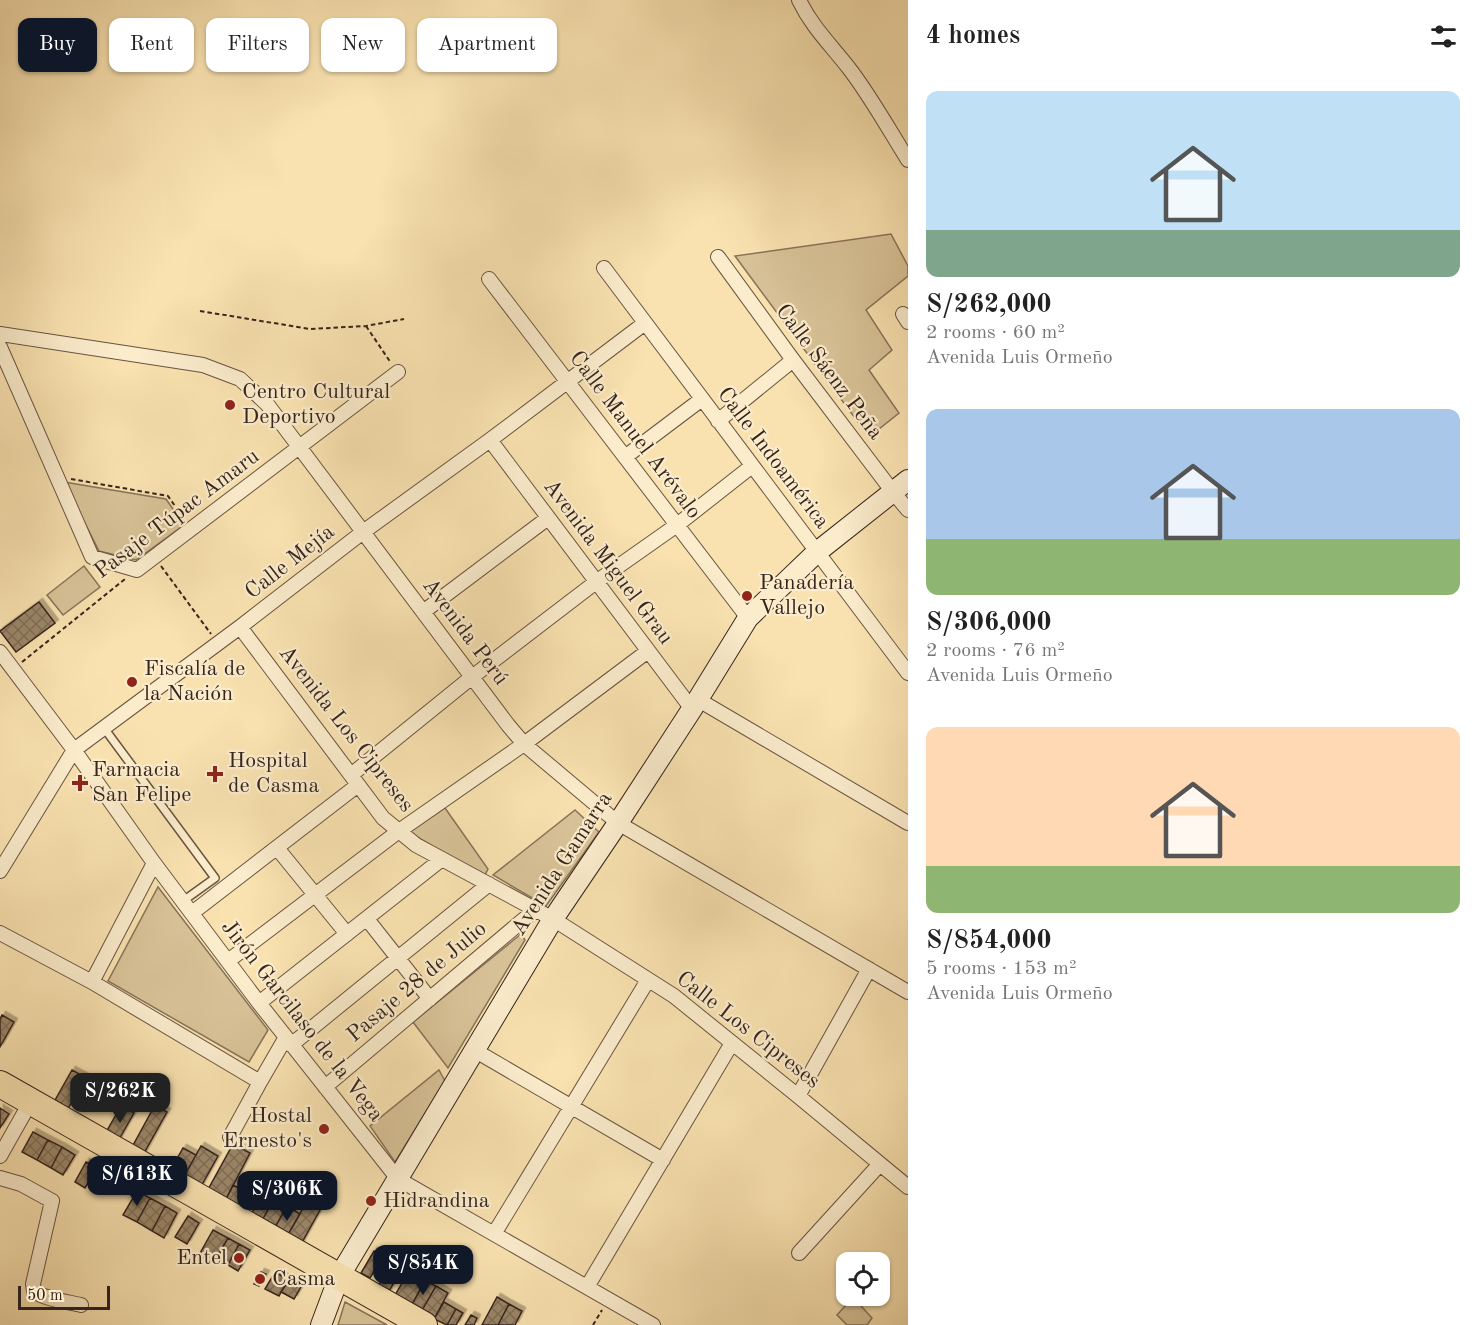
<!DOCTYPE html>
<meta charset="utf-8">
<style>
:root{--surface:#fff;--page:#f6f6f6;--text:#222;--muted:#767676;--accent:#111827}
body{margin:0;font-family:"Old Standard TT",serif;background:var(--page);color:var(--text);height:100vh;display:flex;flex-direction:column;font-size:22px;white-space:nowrap}
*{box-sizing:border-box;margin:0}
p{font-size:20px;color:var(--muted)}
.icon{flex:none;width:33px;height:33px;fill:none;stroke:currentColor;stroke-width:2;stroke-linecap:round;stroke-linejoin:round}
.map{position:relative;flex:1;overflow:hidden}
.side{display:flex;flex-direction:column;background:var(--surface);width:570px}
.side>*{flex:none}
.banner{position:absolute;left:18px;top:18px;width:570px;height:54px;display:flex;gap:12px}
.fabs{position:absolute;left:836px;top:1252px;display:grid;gap:12px}
.fabs a{display:grid;place-items:center;width:54px;height:54px;border-radius:12px;background:var(--surface);box-shadow:0 2px 4px #0004;font-size:30px}
.scale{position:absolute;left:18px;bottom:15px;width:92px;box-sizing:border-box;padding-left:6px;border:3px solid #36241d;border-top:0;font-size:16px;line-height:21px;white-space:nowrap;color:#36241d;-webkit-text-stroke:4px #fbeccc;paint-order:stroke}
.price{position:absolute;translate:-50% -51px;padding:0 14px;border-radius:12px;background:var(--accent);color:#fff;font-size:20px;line-height:39px;filter:drop-shadow(0 2px 3px #0008)}
.price::after{content:'';position:absolute;left:50%;top:36px;width:18px;height:14px;margin-left:-9px;background:inherit;clip-path:polygon(0 0,100% 0,50% 100%)}
.price.current{background:#222;color:#fff}
ul{padding:0;list-style:none}
li{display:grid;align-content:center;gap:12px;height:318px;padding:0 18px}
li span{display:grid;place-items:center;height:186px;border-radius:12px;color:#555}
li>.icon{margin-inline-start:auto}
span .icon{width:108px;height:108px;fill:#fffc;stroke-width:1}
li b{font-size:26px}
h2{display:flex;justify-content:space-between;align-items:center;height:72px;padding:0 18px;font-size:26px}
.tag{padding:0 21px;border-radius:12px;background:var(--surface);box-shadow:0 2px 4px #0004;font-size:21px;line-height:54px}
.tag.current{background:var(--accent);color:#fff}
main{display:flex;flex:1;min-height:0}
.map>svg:first-child{display:block}
.park{fill:#d8c297;stroke:#87735a;stroke-width:1.5}
.building{fill:url(#building-cross-hatch);stroke:#36241d;stroke-width:1.5;filter:url(#shadow)}
.lines{fill:none;stroke-linecap:round;stroke-linejoin:round}
.lane-casing{stroke:#675442;stroke-width:10}
.street-casing{stroke:#675442;stroke-width:16}
.secondary-casing{stroke:#36241d;stroke-width:22}
.highway-casing{stroke:#36241d;stroke-width:28}
.path{stroke:#36241d;stroke-width:2;stroke-dasharray:4.5 3;stroke-linecap:butt}
.lane{stroke:#fbeccc;stroke-width:7}
.street{stroke:#fbeccc;stroke-width:14}
.secondary{stroke:#fbeccc;stroke-width:20}
.highway{stroke:#f9e2b0;stroke-width:26}
.poi-dot{fill:#8f2418;stroke:#fbeccc;stroke-width:2}
.labels{text-anchor:middle;dominant-baseline:central;stroke-width:4.5;stroke-linejoin:round;paint-order:stroke}
.street-label{font-size:22px;fill:#36241d;stroke:#fbeccc}
.poi-label{font-size:22px;fill:#36241d;stroke:#fbeccc;text-anchor:start}
</style>
<main>
<div class="map">
<svg width="908" height="1325" viewBox="0 0 908 1325">
<defs>
<pattern id="building-cross-hatch" width="8" height="8" patternUnits="userSpaceOnUse" patternTransform="scale(1.5)"><rect width="8" height="8" fill="#9b8769"/><path d="M0 0l8 8M0 8l8-8" fill="none" stroke="#7f6e56"/></pattern>
<filter id="shadow"><feDropShadow dx="3.5" dy="-3.5" stdDeviation="0" flood-color="#0004"/></filter>
</defs>
<rect width="100%" height="100%" fill="#f9e2b0"/>
<filter id="stains"><feTurbulence type="fractalNoise" baseFrequency=".00333" numOctaves="4"/><feColorMatrix values="0 0 0 0 .2 0 0 0 0 .09 0 0 0 0 .02 0 0 0 .5 -.17"/></filter>
<radialGradient id="worn" r=".72"><stop offset=".6" stop-color="#630" stop-opacity="0"/><stop offset="1" stop-color="#630" stop-opacity=".3"/></radialGradient>
<!-- park -->
<path class="park" d="M891 234 908 266V276L866 310 892 350 869 370 899 413 869 437 735 256Z
M64 482 166 499 184 525 136 560 99 551Z
M84 566 100 587 63 615 47 595Z
M445 808 488 869 484 877 409 832Z
M575 810 599 832 546 906 493 875Z
M158 887 268 1030 249 1062 108 981Z
M521 934 525 940 448 1068 413 1022Z
M439 1070 445 1081 395 1162 370 1126Z
M853 1297 872 1318 867 1325H847L837 1315Z
M345 1302 387 1325H338Z"/>
<!-- building -->
<path class="building" d="M39 602 55 623 16 652 0 631Z
M2 1015 14 1022 0 1047V1019Z
M72 1070 85 1077 68 1109 54 1102Z
M155 1105 167 1112 143 1155 131 1149Z
M121 1106 134 1113 118 1141 105 1134Z
M0 1108 9 1114 0 1128Z
M33 1132 48 1140 37 1160 22 1152Z
M48 1140 62 1147 51 1168 37 1160Z
M233 1144 250 1153 223 1205 205 1195Z
M201 1146 218 1156 199 1190 182 1180Z
M62 1147 75 1155 63 1175 51 1168Z
M183 1148 196 1155 182 1180 169 1173Z
M86 1162 97 1168 85 1188 75 1182Z
M233 1185 246 1192 236 1212 223 1205Z
M265 1189 276 1195 260 1224 249 1218Z
M280 1189 292 1196 273 1231 260 1224Z
M137 1191 150 1198 137 1222 123 1215Z
M311 1194 325 1201 300 1246 286 1238Z
M150 1198 165 1206 152 1231 137 1222Z
M165 1206 177 1213 164 1238 152 1231Z
M287 1206 300 1214 286 1238 273 1231Z
M188 1216 199 1223 187 1244 175 1237Z
M213 1230 228 1238 214 1263 199 1255Z
M228 1238 239 1244 228 1265 216 1258Z
M239 1244 250 1250 238 1271 228 1265Z
M374 1251 383 1257 370 1278 361 1273Z
M397 1251 408 1257 388 1293 378 1287Z
M413 1264 430 1273 411 1306 394 1297Z
M261 1272 266 1274 259 1286 254 1284Z
M275 1272 288 1279 279 1296 265 1289Z
M290 1278 302 1285 294 1299 281 1292Z
M425 1281 436 1286 421 1312 411 1306Z
M436 1286 448 1293 434 1319 421 1312Z
M497 1297 509 1304 498 1325H482Z
M444 1302 456 1309 447 1325 434 1319Z
M509 1304 522 1311 515 1325H498Z
M456 1309 463 1313 456 1325H447Z
M471 1315 477 1318 474 1325H465Z"/>
<g class="lines">
<defs>
<path id="lane" d="M104 728 215 878 183 901"/>
<path id="street" d="M799 0C812 27 830 44 848 67 870 95 889 130 908 160
M718 257 793 360 893 492 908 510
M604 268 908 673
M489 279 748 618
M903 314 908 322
M0 334 203 365 240 379 267 404 508 725 524 744 618 823 908 992
M0 347 92 557 137 570 398 372
M718 421 793 360
M490 440 692 709
M625 457 702 399
M423 612 548 518
M240 627 383 818 416 845 553 919 674 996 798 1096 908 1187
M0 652 74 750 154 863 259 1003 398 1179 653 1325
M697 699 908 823
M351 775 472 677 596 582 677 525 752 466
M277 848 347 934
M154 863 92 982 260 1082 286 1037
M0 871 74 750 240 627 363 532 490 440 645 323
M192 913 358 785
M367 919 430 999
M0 933 92 982
M228 961 399 831 524 744 648 651
M259 1003 442 859
M291 1045 489 884
M474 1050 663 1160
M325 1087 535 910
M798 1096 869 969
M230 1137 260 1082
M0 1156 31 1101
M0 1178 21 1184 52 1201 33 1284 34 1291C44 1299 68 1302 81 1305
M494 1234 648 980
M799 1253 880 1164
M587 1287 732 1043"/>
<path id="secondary" d="M321 1325 339 1277 553 919 618 823 692 709 748 618 817 552 908 480"/>
<path id="highway" d="M0 1084 424 1325"/>
</defs>
<!-- lane casing -->
<use href="#lane" class="lane-casing"/>
<!-- street casing -->
<use href="#street" class="street-casing"/>
<!-- secondary casing -->
<use href="#secondary" class="secondary-casing"/>
<!-- highway casing -->
<use href="#highway" class="highway-casing"/>
<!-- path -->
<path class="path" d="M200 311 310 329 366 326 404 319
M366 326 391 363
M71 479 168 496 184 519
M161 566 211 634
M22 662 125 579
M593 1325 602 1310"/>
<!-- lane -->
<use href="#lane" class="lane"/>
<!-- street -->
<use href="#street" class="street"/>
<!-- secondary -->
<use href="#secondary" class="secondary"/>
<!-- highway -->
<use href="#highway" class="highway"/>
</g>
<!-- markers -->
<g class="poi-dot">
<circle cx="230" cy="405" r="6"/>
<circle cx="747" cy="596" r="6"/>
<circle cx="132" cy="682" r="6"/>
<path d="M212 765h6v6h6v6h-6v6h-6v-6h-6v-6h6z"/>
<path d="M77 774h6v6h6v6h-6v6h-6v-6h-6v-6h6z"/>
<circle cx="324" cy="1129" r="6"/>
<circle cx="371" cy="1201" r="6"/>
<circle cx="239" cy="1258" r="6"/>
<circle cx="260" cy="1279" r="6"/>
</g>
<g class="labels">
<!-- street labels -->
<g class="street-label">
<text transform="translate(829 372) rotate(53)">Calle Sáenz Peña</text>
<text transform="translate(635 435) rotate(53)">Calle Manuel Arévalo</text>
<text transform="translate(773 458) rotate(53)">Calle Indoamérica</text>
<text transform="translate(177 514) rotate(-37)">Pasaje Túpac Amaru</text>
<text transform="translate(290 562) rotate(-38)">Calle Mejía</text>
<text transform="translate(608 562) rotate(53)">Avenida Miguel Grau</text>
<text transform="translate(465 632) rotate(53)">Avenida Perú</text>
<text transform="translate(346 729) rotate(52)">Avenida Los Cipreses</text>
<text transform="translate(562 864) rotate(-57)">Avenida Gamarra</text>
<text transform="translate(417 982) rotate(-40)">Pasaje 28 de Julio</text>
<text transform="translate(302 1021) rotate(52)">Jirón Garcilaso de la Vega</text>
<text transform="translate(748 1030) rotate(38)">Calle Los Cipreses</text>
</g>
<!-- poi labels -->
<g class="poi-label">
<text x="242" y="392">Centro Cultural<tspan x="242" dy="25">Deportivo</tspan></text>
<text x="759" y="583">Panadería<tspan x="759" dy="25">Vallejo</tspan></text>
<text x="144" y="669">Fiscalía de<tspan x="144" dy="25">la Nación</tspan></text>
<text x="228" y="761">Hospital<tspan x="228" dy="25">de Casma</tspan></text>
<text x="92" y="770">Farmacia<tspan x="92" dy="25">San Felipe</tspan></text>
<text x="312" y="1116" text-anchor="end">Hostal<tspan x="312" dy="25">Ernesto's</tspan></text>
<text x="383" y="1201">Hidrandina</text>
<text x="227" y="1258" text-anchor="end">Entel</text>
<text x="272" y="1279">Casma</text>
</g>
</g>
<rect width="100%" height="100%" filter="url(#stains)"/>
<rect width="100%" height="100%" fill="url(#worn)"/>
</svg>
<div class="fabs">
<a><svg class="icon" aria-label="locate" viewBox="0 0 24 24"><circle cx="12" cy="12" r="6"/><path d="M12 2v4M12 18v4M2 12h4M18 12h4"/></svg></a>
</div>
<div class="scale">50 m</div>
<b class="price current" style="left:120px;top:1124px">S/262K</b>
<b class="price" style="left:137px;top:1207px">S/613K</b>
<b class="price" style="left:287px;top:1222px">S/306K</b>
<b class="price" style="left:423px;top:1296px">S/854K</b>
<div class="banner">
<a class="tag current">Buy</a>
<a class="tag">Rent</a>
<a class="tag">Filters</a>
<a class="tag">New</a>
<a class="tag">Apartment</a>
</div>
</div>
<section class="side">
<h2>4 homes<svg class="icon" aria-label="filters" viewBox="0 0 24 24"><path d="M4 7h16M4 17h16"/><circle cx="9" cy="7" r="2"/><circle cx="15" cy="17" r="2"/></svg></h2>
<ul>
<li><span style="background:linear-gradient(#bfe0f5 75%,#7fa58c 0)"><svg class="icon" aria-label="home" viewBox="0 0 24 24"><path d="M3 11l9-7 9 7M6 9v11h12V9"/></svg></span><div><b>S/262,000</b><p>2 rooms · 60 m²</p><p>Avenida Luis Ormeño</p></div></li>
<li><span style="background:linear-gradient(#a9c7e8 70%,#8fb573 0)"><svg class="icon" aria-label="home" viewBox="0 0 24 24"><path d="M3 11l9-7 9 7M6 9v11h12V9"/></svg></span><div><b>S/306,000</b><p>2 rooms · 76 m²</p><p>Avenida Luis Ormeño</p></div></li>
<li><span style="background:linear-gradient(#ffd9b3 75%,#8fb573 0)"><svg class="icon" aria-label="home" viewBox="0 0 24 24"><path d="M3 11l9-7 9 7M6 9v11h12V9"/></svg></span><div><b>S/854,000</b><p>5 rooms · 153 m²</p><p>Avenida Luis Ormeño</p></div></li>
</ul>
</section>
</main>
